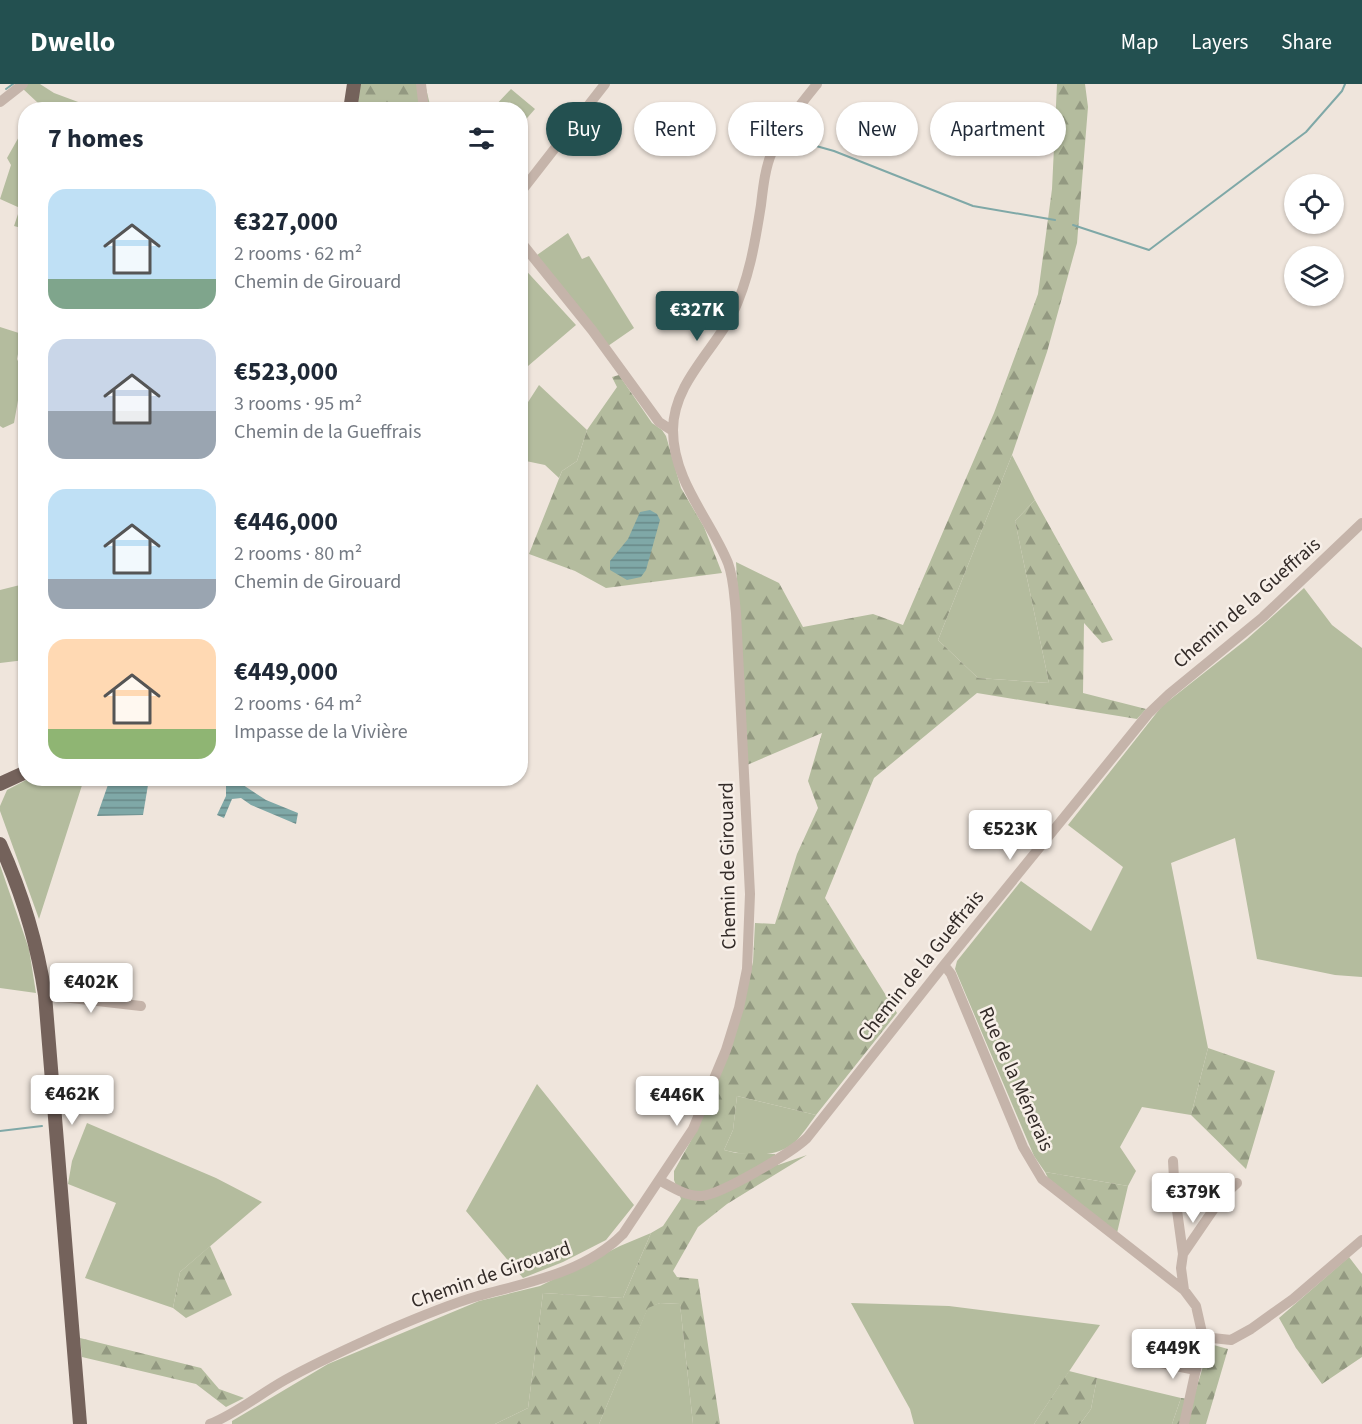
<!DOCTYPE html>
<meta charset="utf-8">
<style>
:root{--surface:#fff;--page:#f2f2f3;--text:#1f2937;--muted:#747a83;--accent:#235050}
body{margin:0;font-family:"Source Sans 3",sans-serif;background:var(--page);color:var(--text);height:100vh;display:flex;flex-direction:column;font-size:22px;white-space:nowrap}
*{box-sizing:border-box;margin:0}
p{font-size:20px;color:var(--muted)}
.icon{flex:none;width:33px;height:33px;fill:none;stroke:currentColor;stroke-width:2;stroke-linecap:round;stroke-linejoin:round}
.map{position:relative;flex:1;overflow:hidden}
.drawer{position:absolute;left:18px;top:18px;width:510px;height:684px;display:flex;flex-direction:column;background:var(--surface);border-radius:24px;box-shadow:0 2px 4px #0004}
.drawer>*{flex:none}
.top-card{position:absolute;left:546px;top:18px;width:570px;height:54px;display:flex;gap:12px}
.tools{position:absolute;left:1284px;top:90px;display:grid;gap:12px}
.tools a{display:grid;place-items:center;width:60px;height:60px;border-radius:50%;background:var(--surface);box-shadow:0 2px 4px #0004;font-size:30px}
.price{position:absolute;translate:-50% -51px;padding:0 14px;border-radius:6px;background:#fff;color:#222;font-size:20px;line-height:39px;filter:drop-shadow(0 2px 3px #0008)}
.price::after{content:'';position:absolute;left:50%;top:36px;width:18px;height:14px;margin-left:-9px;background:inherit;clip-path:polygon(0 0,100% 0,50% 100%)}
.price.selected{background:var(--accent);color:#fff}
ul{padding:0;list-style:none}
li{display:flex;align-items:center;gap:18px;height:150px;padding:0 30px}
li span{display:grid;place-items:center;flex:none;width:168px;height:120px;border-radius:18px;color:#555}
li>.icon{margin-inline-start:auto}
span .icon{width:72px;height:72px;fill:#fffc;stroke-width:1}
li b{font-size:26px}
h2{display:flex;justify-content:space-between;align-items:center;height:72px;padding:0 30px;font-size:26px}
.chip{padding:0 21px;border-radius:27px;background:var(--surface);box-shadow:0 2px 4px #0004;font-size:21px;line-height:54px}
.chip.selected{background:var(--accent);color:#fff}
header{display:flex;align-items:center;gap:36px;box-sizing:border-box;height:84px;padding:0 30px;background:var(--accent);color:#fff}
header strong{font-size:28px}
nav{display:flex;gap:33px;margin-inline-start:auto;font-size:21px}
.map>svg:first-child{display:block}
.grass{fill:#b4bc9e}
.forest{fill:url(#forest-firs)}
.water{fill:url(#water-rules)}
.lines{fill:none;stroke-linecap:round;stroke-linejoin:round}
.stream{stroke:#7fa8a7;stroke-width:2}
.minor{stroke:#c5b4aa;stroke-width:10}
.major{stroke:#74625b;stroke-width:14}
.labels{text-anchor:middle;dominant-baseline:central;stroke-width:5;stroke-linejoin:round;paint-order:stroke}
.street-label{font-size:20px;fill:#332b28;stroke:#f7efe8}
</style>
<header>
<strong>Dwello</strong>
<nav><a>Map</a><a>Layers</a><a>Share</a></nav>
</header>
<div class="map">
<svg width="1362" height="1340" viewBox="0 0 1362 1340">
<defs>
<pattern id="forest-firs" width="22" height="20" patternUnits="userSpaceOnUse" patternTransform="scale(1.5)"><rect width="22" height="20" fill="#b4bc9e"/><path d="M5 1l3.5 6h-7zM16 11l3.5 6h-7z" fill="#939981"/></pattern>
<pattern id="water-rules" width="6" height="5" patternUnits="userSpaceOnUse" patternTransform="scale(1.5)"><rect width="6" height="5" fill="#7fa8a7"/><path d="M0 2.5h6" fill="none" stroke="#698988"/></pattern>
</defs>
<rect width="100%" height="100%" fill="#efe5dc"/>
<!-- grass -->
<path class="grass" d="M26 0H40L54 9 97 25H35L38 19 22 4Z
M511 5 535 25 521 41 520 26 492 25Z
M25 42V145L14 142 20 124 0 115 11 81 7 74Z
M568 149 582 175 589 172 634 244 608 262 537 171Z
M520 180 576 241 521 288H520Z
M0 243 22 250 17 275 23 288 14 339 3 344 0 342Z
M539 301 587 346 577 377 562 387 559 394 545 381 521 376V329Z
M1012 371 1035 416 1015 437 1049 599 978 594 938 556Z
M24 500 25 576 0 579V506Z
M1304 504 1332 541 1362 564V893L1335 891 1257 875 1235 754 1171 779 1208 964 1191 1031 1142 1023 1120 1063 1136 1087 1128 1102 1045 1088 1034 1072 955 885 957 877 1021 797 1091 847 1123 783 1068 741 1162 622 1247 555Z
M28 695H84L39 835 0 727V722L7 706Z
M0 781 29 865 36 909 0 904Z
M537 1000 634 1121 606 1156 563 1178 523 1194 466 1127Z
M737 1012 816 1031C810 1039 803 1050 796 1057 777 1075 747 1072 724 1066L733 1046Z
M87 1039 216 1094 262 1118 180 1188 173 1224 85 1194 116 1119 68 1100 72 1077Z
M651 1149 623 1214 543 1209 528 1324 495 1340H232V1337L328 1280 479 1217 540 1202 620 1162Z
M660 1219 680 1220 693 1340H599L648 1223Z
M851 1219 949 1222 1100 1241 1034 1340H914L910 1325Z
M1097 1294 1181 1314 1172 1340H1080L1091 1325Z"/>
<!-- forest -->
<path class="forest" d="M359 0H425L431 25 356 26Z
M1057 0H1085L1088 23 1077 159 1047 268 1012 371 938 556 978 594 1049 599 1015 437 1035 416 1113 556 1102 559 1084 539 1083 609 1146 625 1137 635 977 609 874 694 825 814 897 929 816 1031 737 1012 733 1046 724 1066 736 1069 775 1070 778 1081 807 1071 727 1120 698 1143 673 1187 677 1193 698 1195 720 1340H693L680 1220 660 1219 648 1224 599 1340H495L528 1324 543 1209 623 1214 651 1149 663 1142 681 1115 674 1096V1087L694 1051 745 911 753 878 755 839 775 840 797 770 818 724 808 697 822 649 747 681 736 478 779 499 803 543 873 530 903 541 994 329 1038 210 1052 105Z
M619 291 652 339 662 346 666 352 681 404 704 443 722 489 606 504 575 487 529 470 562 387 577 377 587 346 617 303 612 293Z
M1208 964 1275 987 1246 1085 1191 1031Z
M1045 1088 1128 1102 1117 1149 1048 1094Z
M210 1162 232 1211 186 1234 173 1224 180 1188Z
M1349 1173 1362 1190V1273L1322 1300 1296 1264 1279 1234Z
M80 1254 201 1284 219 1305 244 1314 226 1323 196 1300 82 1273Z
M1210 1260 1228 1265 1206 1340H1172L1181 1314 1193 1315Z
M1069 1287 1097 1294 1091 1325 1080 1340H1034Z"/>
<!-- water -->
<path class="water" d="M650 426 657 430 660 436 646 486 641 493 627 496 610 486V477L628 455 640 428Z
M110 695H149L143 731 97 732Z
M234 695 266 716 298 729 296 740 251 721 241 714 232 715 224 734 217 731 226 712V699Z"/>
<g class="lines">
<!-- stream -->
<path class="stream" d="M6 5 13 0
M784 53 834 67 973 122 1055 136
M1073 141 1149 166 1306 48 1342 7 1345 0
M0 1047 42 1042"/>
<!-- minor -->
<path class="minor" d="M421 0 424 26
M0 18 23 0
M520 109 605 0
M520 157 592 246 659 338 673 347
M944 881 951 890 1023 1063 1042 1095 1184 1206 1196 1222 1203 1253 1184 1340
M45 911 141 922
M1173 1077 1175 1112 1183 1170 1181 1184 1184 1206
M659 1096C671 1103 688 1113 702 1112 722 1110 791 1069 807 1054L944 881 1148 630 1169 610 1263 533 1362 439
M1183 1170 1222 1113 1237 1099
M1203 1253 1231 1256 1251 1245 1293 1215 1362 1156
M1155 1278 1196 1286
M210 1340C237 1329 260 1310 285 1296 317 1278 351 1263 384 1248 414 1235 447 1221 478 1212 529 1198 584 1189 623 1150L693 1045 726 966 739 924 747 885 750 810 736 529C734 512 734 495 728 479 710 435 673 397 673 346 673 301 712 268 732 231 749 196 755 159 761 121 763 104 765 84 772 68 782 43 800 21 817 0"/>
<!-- major -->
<path class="major" d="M350 26 354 0
M0 700 26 688
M0 760C22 809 37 857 45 911L80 1340"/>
</g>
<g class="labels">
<!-- street labels -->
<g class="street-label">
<text transform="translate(1247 519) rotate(-41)">Chemin de la Gueffrais</text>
<text transform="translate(728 782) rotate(-91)">Chemin de Girouard</text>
<text transform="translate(921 882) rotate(-51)">Chemin de la Gueffrais</text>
<text transform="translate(1016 995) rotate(66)">Rue de la Ménerais</text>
<text transform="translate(491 1191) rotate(-19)">Chemin de Girouard</text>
</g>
</g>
</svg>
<div class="tools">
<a><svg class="icon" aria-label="locate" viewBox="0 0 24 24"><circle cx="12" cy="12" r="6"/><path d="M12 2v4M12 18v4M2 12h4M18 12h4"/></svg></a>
<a><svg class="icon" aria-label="layers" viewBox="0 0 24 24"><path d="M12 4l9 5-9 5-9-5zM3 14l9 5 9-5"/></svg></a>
</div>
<b class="price selected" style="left:697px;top:258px">€327K</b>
<b class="price" style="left:1010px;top:777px">€523K</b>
<b class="price" style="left:91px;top:930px">€402K</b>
<b class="price" style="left:72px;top:1042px">€462K</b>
<b class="price" style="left:677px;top:1043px">€446K</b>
<b class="price" style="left:1193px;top:1140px">€379K</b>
<b class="price" style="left:1173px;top:1296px">€449K</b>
<div class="top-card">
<a class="chip selected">Buy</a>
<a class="chip">Rent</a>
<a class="chip">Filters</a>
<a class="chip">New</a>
<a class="chip">Apartment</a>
</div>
<section class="drawer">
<h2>7 homes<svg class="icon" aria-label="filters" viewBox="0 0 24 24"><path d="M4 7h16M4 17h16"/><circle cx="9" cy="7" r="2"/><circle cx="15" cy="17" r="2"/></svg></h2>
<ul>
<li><span style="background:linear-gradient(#bfe0f5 75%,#7fa58c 0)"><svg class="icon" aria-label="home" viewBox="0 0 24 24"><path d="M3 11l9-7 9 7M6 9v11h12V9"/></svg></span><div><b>€327,000</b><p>2 rooms · 62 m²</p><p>Chemin de Girouard</p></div></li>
<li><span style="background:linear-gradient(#c9d6e8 60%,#9aa5b1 0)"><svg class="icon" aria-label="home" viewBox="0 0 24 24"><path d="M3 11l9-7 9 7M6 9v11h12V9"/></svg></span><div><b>€523,000</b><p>3 rooms · 95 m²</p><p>Chemin de la Gueffrais</p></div></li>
<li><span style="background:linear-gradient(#bfe0f5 75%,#9aa5b1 0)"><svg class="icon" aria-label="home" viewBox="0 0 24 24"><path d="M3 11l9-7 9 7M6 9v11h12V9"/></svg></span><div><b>€446,000</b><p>2 rooms · 80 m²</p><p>Chemin de Girouard</p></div></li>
<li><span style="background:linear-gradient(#ffd9b3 75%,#8fb573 0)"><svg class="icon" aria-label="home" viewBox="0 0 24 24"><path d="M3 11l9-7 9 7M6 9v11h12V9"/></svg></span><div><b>€449,000</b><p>2 rooms · 64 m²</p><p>Impasse de la Vivière</p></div></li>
</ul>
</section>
</div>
